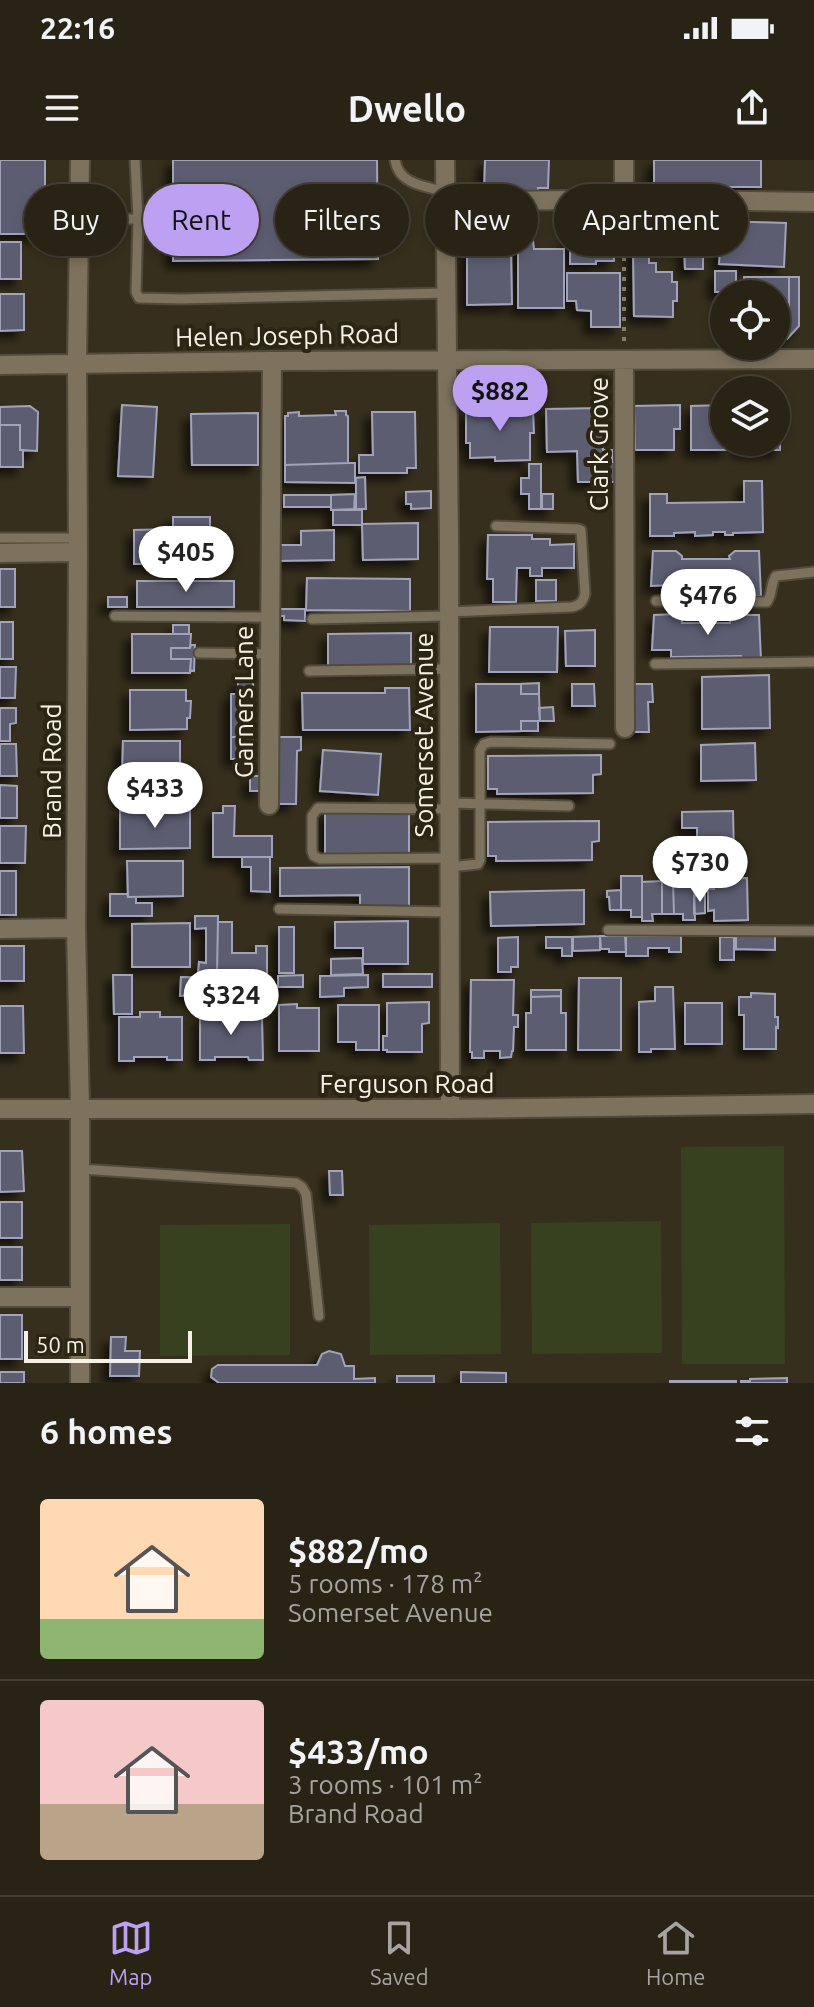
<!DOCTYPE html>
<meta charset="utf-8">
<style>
:root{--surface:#292316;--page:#352f23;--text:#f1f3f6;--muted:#a5a4a1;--line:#454035;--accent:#bca0f2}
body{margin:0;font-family:Ubuntu,sans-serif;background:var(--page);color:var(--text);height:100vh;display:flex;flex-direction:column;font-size:30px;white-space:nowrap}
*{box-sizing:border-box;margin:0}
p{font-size:26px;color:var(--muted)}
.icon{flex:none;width:44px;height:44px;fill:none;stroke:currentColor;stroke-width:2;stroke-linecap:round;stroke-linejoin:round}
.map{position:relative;height:1223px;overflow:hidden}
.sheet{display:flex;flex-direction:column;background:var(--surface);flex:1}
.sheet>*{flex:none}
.hud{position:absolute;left:24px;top:24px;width:766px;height:72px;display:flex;gap:16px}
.fabs{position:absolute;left:710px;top:120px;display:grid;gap:16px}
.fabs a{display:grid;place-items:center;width:80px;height:80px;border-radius:50%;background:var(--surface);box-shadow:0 4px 12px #0003,0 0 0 2px var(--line);font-size:40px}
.scale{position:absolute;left:24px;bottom:20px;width:168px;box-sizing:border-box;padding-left:8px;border:4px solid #f6f1e6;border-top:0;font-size:22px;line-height:28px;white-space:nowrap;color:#f6f1e6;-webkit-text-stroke:6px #2d2513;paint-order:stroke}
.price{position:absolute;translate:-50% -68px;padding:0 18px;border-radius:28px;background:#fff;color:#222;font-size:26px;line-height:52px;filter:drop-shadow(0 2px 4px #0008)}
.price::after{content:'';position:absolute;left:50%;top:48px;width:24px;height:18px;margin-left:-12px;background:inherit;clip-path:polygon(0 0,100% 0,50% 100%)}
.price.current{background:var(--accent);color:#111}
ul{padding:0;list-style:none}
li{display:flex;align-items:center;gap:24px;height:200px;padding:0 40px}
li+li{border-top:2px solid var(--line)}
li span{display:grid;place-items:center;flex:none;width:224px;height:160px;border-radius:8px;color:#555}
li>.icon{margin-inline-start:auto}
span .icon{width:96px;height:96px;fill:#fffc;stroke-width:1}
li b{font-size:34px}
h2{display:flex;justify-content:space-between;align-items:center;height:96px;padding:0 40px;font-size:34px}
.chip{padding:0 28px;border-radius:36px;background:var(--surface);box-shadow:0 4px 12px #0003,0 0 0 2px var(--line);font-size:28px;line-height:72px}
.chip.current{background:var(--accent);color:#111}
.status{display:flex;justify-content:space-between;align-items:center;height:56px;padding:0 40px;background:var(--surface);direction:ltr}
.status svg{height:22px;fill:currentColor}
header{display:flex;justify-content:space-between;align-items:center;height:104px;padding:0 40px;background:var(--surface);font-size:36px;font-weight:700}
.tab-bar{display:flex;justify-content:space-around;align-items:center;height:112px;border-top:2px solid var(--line);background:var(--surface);font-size:22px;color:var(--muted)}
.tab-bar a{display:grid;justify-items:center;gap:4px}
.tab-bar .current{color:var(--accent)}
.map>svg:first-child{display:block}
.green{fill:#37401f}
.building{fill:#5b5d71;stroke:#a0a3b9;stroke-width:2;filter:url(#shadow)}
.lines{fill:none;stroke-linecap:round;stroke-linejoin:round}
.lane-casing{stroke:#524b3b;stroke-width:13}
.street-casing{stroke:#524b3b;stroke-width:22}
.path{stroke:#837c6d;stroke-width:4;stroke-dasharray:4 6;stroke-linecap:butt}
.lane{stroke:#7c725e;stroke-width:9}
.street{stroke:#7c725e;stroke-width:18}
.labels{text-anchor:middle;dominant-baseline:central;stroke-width:8;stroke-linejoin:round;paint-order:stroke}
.street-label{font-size:26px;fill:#f6f1e6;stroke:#2d2513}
</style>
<div class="status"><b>22:16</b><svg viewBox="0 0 49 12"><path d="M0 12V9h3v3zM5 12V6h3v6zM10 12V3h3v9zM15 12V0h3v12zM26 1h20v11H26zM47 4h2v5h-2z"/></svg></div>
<header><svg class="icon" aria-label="menu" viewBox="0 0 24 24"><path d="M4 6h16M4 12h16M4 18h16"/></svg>Dwello<svg class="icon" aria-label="share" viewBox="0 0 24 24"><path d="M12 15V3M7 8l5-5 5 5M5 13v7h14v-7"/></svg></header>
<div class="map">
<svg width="814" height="1223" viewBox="0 0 814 1223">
<defs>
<filter id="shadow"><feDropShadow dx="-7" dy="7" stdDeviation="4" flood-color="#0009"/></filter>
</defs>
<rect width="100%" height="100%" fill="#372f1d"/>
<!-- green -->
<path class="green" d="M784 986 785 1204H682L681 987Z
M661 1061 662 1193 532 1194 531 1063Z
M500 1063 501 1194 370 1195 369 1065Z
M290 1064V1195L160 1196V1065Z"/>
<!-- building -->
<path class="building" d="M0 0H45V74H0Z
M173 0H377L378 99 173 101Z
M485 0H549L548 28H538V35H484Z
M654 0H761V27H654Z
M594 51H614L613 61 594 62Z
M613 61 614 101H596V104H570V74H594V62Z
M722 61 786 63 784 107 719 104Z
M518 80H533L534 89H564V148H518Z
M0 82H21V119H0Z
M703 83V109H685L684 84Z
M467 89H511L512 144 467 145Z
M633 89H649V103H656V112H672V122H677V141H673V157L634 156Z
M715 111H736V132H715Z
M567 113H620V167H591V151L577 150 576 141H567Z
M744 117H789V169H776V134H744Z
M789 117H799V166L787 179H776V169H789Z
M0 134H24V170L0 171Z
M520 244V251H533L534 273H530V300L495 301V297L470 298V283H466V251H484L483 245Z
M776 244H780V290H740V282H776Z
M122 245 157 247 153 317 118 316Z
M680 245V269H674V290H635L634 246Z
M724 245V282H728V290H691V246Z
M30 246 38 252 37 291 20 290V265H0V247Z
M602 248 603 290H612V302H616V322H578L577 291 547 292 546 249Z
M335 251H346V255L348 256V303L285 305V256H288V253L299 252V256L336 255Z
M372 252H415L416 308H407V313H359V295H373Z
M258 253V305H192L191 254Z
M0 265H20V290H23V307H0Z
M348 303H355V323L285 322V305Z
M529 304H541V349H529V334H521V318H529Z
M365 317 366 349H356V318Z
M744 321H762L763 372 733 373V375H725V372H713V375L695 376V372L674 373V376H650V334H667V343L744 342Z
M431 331V348L411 349V344H406V332Z
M355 334 354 349 331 350V335Z
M542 334H553V349H542Z
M284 335H331V347H284Z
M333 350H362V365H333Z
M173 357H210V407H173Z
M418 363V399L363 400 362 364Z
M170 369 171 404H134V370Z
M334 370V400L277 401V385H301V371Z
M488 375H532V379H550V385L574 384V408H542V416H530V408H517L516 442H493V419H487Z
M653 391H676L682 396V399H730L729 396 735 391H759L761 436H741V432L670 433V425L651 426Z
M0 409H15V447H0Z
M307 418 410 419V451L306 450Z
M536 420H556V441H536Z
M137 421H234V447H137Z
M108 437H127V447H108Z
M278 449H305V461L284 460V456H278Z
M677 454 682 460V463H730V460L736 455H759L761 500 741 501V496L671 497V490H652L654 455Z
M0 462H13V499H0Z
M173 465H189V474H173Z
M490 467H558L557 512H489Z
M595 470V506H566L565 471Z
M411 473V505L328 506V474Z
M132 474H191L190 488H171V499H191L190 513H132Z
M191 485H195L194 511 190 510 191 499H171V488H190Z
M0 507H16L15 538H0Z
M769 515 770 568 702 569V517Z
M238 520H253V577H231V534H238Z
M539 523V534H521V524Z
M476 524H521V534H539L540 561H521V571L476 572Z
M572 524H594L595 546H572Z
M634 524H652L653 542H648L649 572H634Z
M385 528H409L410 570H303L302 533H385Z
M130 530H186V541H191L190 558H187V569L130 570Z
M553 547 554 561H540L539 548Z
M0 548H16V563L10 564V581H0Z
M521 561H538V571H521Z
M231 577H253V599H231Z
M278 577H301V590L297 591 296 644H279Z
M123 581H180V607H171V613H122Z
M755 583 756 620 701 621V585Z
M0 584H16L17 616H0Z
M323 590 381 594 378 635 320 631Z
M601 595V614L593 615V633L497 634V629H488V596Z
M122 613H171L170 642H122Z
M250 616H262V631H250Z
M0 625 17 626V658H0Z
M223 646H235L234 676H272V697H213V653H223Z
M120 651H190V688L120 689Z
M409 651V693L325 694V652Z
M733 651 734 698 682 699V681H697V668H682V652Z
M599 661V681L592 682V700L496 701V696H488V662Z
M0 666H26L25 703H0Z
M242 697H270V732L251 731V707H242Z
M127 701H183V736L128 737Z
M409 707V747L360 748V735L280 736V708Z
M0 711H16V755H0Z
M621 716H642V757H631V750H621Z
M747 718 748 760 714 761V750L708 751V729H714V719Z
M662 721H673L674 754H662Z
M662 721V754H652L653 761H642V722Z
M673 721H694L695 760H683V754H674Z
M584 730V764L491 766 490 732Z
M621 730V750H610L609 737H607V731Z
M110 734H127L128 737H136V743H152V756H110Z
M705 735V753L694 754V736Z
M195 756H218L217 814H198L199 802 206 803V768L195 769Z
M408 761V804H363V788H335V762Z
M218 762H232V793H256V786H267V814H217Z
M190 763V807H132V764Z
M279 767H294V813H279Z
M600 776H625L626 792H609V789H601Z
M600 776V790L573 791V777Z
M626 776H681V792H669V788H648V796H626Z
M736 776H775V790L736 789Z
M518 777V807H511V812H498V778Z
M546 777H572V796H562V788H546Z
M720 777H734V800H720Z
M0 786H24V821H0Z
M362 798 363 814 331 815V799Z
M383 814H432V827H383Z
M113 815H132V854H114Z
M303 815V827H278V816Z
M368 815V827L344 828V836L320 837V816Z
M181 817 218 818V829H212V839H192V835L180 836Z
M579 818H621V890H578Z
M471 820H514L513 855H518V867H514L513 891H512L511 897 500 898V891H484V898H472V892H470Z
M655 827H673L675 889H651V892H639V842L655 841Z
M531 830H561V836L531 837Z
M751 833 775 834V857H778V868L776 867V889H744V855H739V837H751Z
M561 836V853H566V890H526V853H531V837Z
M429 842V863L422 864V892H387V890H383V876H387V843Z
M685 843H722V884H685Z
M297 844V848H319V891H279V845Z
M338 845H379V890H356V882H338Z
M0 846H23L24 893H0Z
M140 852H160V857H182V900H167V897H134V901H119V857H140Z
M221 852H242V857H262L263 900H249L248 897H215V900H200V857H221Z
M0 991H22L24 1031 0 1032Z
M329 1011H342L343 1035H330Z
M0 1042H22V1078H0Z
M0 1087H22V1120H0Z
M0 1155H22V1199H0Z
M111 1177H126L125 1191H140L139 1216H110Z
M329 1191 341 1194 345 1206H354V1219L375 1218V1223H219L211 1217 212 1209 218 1205H317L322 1194Z
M0 1212H24V1223H0Z
M461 1212 506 1213V1223H461Z
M397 1216H434V1223H397Z
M787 1218V1223H741V1221H750V1219Z
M670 1221H736V1223H670Z"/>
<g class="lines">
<defs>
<path id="lane" d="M135 0 138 59 136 132 139 138 181 139 447 133
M395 0C399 25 425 26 446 32
M79 59H138
M0 378H78
M656 441 767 442C773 434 770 424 776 416L814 412
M448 452 572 447C580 445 583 442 585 434L581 370 578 369 496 366
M115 456 270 457
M312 459 448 456
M199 493 270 494
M655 504 814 502
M309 511 450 509
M450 643 569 646
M450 649 318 648 312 656V691L314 696 320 699 450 698
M450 707 478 704 480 700V590L484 584 491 582 610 584
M279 749 450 752
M608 770 814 771
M80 1009 296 1023 302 1027 306 1034 319 1156"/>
<path id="street" d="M80 0 77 203 78 392 76 768 80 949V1223
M445 0 449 384 450 949
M624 39V0
M447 42 624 39 814 42
M624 200 625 568
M0 205 272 201 814 199
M0 393 78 392
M269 645 272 201
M0 769 76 768
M0 949H450L814 944
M0 1137H80"/>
</defs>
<!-- lane casing -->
<use href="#lane" class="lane-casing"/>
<!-- street casing -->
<use href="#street" class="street-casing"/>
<!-- path -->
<path class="path" d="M624 181V58"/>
<!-- lane -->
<use href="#lane" class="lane"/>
<!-- street -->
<use href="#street" class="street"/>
</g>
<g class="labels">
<!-- street labels -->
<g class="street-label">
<text transform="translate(287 175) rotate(-1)">Helen Joseph Road</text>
<text transform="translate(598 284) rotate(-90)">Clark Grove</text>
<text transform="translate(243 542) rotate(-90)">Garners Lane</text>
<text transform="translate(423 575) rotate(-90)">Somerset Avenue</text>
<text transform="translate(51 611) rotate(-90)">Brand Road</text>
<text x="407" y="923">Ferguson Road</text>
</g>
</g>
</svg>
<div class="fabs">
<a><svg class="icon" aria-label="locate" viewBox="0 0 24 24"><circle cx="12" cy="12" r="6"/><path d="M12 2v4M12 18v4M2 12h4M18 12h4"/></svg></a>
<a><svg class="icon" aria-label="layers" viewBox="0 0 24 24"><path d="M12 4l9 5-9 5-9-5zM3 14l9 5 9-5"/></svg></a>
</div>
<div class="scale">50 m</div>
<b class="price current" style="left:500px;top:273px">$882</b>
<b class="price" style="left:186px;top:434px">$405</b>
<b class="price" style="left:708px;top:477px">$476</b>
<b class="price" style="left:155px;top:670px">$433</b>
<b class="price" style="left:700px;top:744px">$730</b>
<b class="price" style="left:231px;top:877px">$324</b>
<div class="hud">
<a class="chip">Buy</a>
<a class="chip current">Rent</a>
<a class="chip">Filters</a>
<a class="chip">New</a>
<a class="chip">Apartment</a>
</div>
</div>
<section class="sheet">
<h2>6 homes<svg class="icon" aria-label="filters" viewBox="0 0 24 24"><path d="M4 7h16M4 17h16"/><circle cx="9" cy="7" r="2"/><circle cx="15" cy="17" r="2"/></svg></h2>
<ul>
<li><span style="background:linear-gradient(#ffd9b3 75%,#8fb573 0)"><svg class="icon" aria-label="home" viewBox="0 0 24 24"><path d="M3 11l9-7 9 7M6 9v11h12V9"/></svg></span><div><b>$882/mo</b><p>5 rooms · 178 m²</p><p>Somerset Avenue</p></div></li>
<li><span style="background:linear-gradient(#f6c9c9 65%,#b9a48a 0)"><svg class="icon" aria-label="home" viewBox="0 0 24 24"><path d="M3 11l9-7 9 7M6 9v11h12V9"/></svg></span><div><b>$433/mo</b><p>3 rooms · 101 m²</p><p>Brand Road</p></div></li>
</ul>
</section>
<nav class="tab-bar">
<a class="current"><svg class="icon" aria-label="map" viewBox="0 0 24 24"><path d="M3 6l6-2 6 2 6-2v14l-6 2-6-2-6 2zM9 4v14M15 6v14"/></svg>Map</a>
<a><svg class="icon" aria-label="saved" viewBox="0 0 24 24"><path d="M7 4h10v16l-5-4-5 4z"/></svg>Saved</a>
<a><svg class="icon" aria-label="home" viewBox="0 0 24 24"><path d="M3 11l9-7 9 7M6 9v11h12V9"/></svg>Home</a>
</nav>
